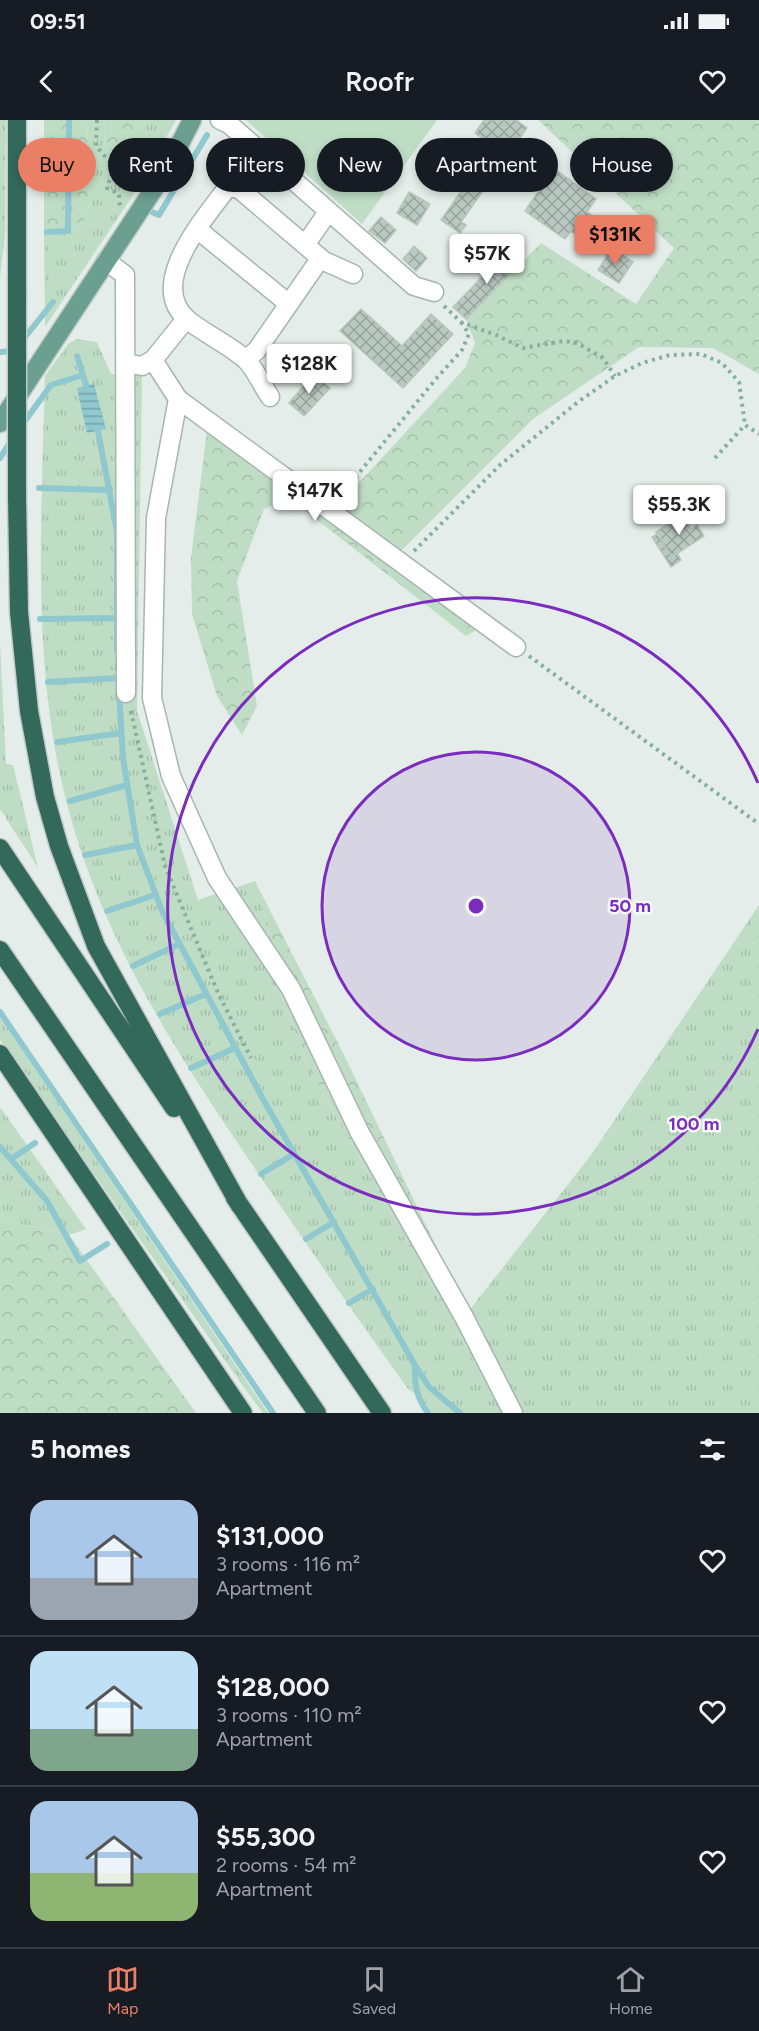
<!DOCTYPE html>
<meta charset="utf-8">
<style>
:root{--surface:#171b24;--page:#242831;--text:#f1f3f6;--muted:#9ea1a6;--line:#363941;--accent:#eb7f65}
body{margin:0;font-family:Figtree,sans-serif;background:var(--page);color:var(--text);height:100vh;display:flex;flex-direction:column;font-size:22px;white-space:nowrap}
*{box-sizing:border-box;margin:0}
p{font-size:20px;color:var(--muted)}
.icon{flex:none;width:33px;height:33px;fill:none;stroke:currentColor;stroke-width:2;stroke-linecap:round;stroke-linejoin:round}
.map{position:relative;height:1293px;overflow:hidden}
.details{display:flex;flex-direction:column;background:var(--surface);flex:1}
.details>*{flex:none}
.guide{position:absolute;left:18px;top:18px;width:723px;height:54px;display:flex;gap:12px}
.price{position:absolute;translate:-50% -51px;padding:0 14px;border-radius:6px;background:#fff;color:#222;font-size:20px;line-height:39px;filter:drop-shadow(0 2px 3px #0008)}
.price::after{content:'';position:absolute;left:50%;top:36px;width:18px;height:14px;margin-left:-9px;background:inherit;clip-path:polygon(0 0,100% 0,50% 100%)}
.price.current{background:var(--accent);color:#111}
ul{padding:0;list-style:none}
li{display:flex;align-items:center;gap:18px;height:150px;padding:0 30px}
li+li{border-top:2px solid var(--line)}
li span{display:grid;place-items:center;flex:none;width:168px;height:120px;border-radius:18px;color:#555}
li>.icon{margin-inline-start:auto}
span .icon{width:72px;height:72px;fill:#fffc;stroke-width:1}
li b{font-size:26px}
h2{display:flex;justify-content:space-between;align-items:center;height:72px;padding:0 30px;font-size:26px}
.chip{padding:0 21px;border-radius:27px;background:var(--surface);box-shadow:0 3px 9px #0003;font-size:21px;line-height:54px}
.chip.current{background:var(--accent);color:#111}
.status{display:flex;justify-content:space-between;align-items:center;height:42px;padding:0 30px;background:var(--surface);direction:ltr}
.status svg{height:16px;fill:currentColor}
header{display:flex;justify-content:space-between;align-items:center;height:78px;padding:0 30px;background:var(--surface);font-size:27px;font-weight:600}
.dock{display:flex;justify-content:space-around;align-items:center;height:84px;border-top:2px solid var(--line);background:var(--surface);font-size:16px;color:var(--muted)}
.dock a{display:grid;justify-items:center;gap:3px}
.dock .current{color:var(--accent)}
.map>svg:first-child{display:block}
.grass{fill:url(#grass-tufts)}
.forest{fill:url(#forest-crowns)}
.green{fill:#bfddc5}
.water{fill:url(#water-rules)}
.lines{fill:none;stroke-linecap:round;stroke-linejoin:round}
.stream{stroke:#90c8cf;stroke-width:6}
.building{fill:url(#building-cross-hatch);stroke:#b7c6bf;stroke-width:1.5}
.minor-casing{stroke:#a7b5b0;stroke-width:21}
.major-casing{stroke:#c2c9c7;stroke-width:21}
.highway-casing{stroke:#c2c9c7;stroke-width:21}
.path{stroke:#86afa0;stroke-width:4;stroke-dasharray:3 4.5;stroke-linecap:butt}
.minor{stroke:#fff;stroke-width:18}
.major{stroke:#6ba090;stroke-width:18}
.highway{stroke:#32695b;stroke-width:18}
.highway-bridge-casing{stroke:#c2c9c7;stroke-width:21;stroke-linecap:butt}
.highway-bridge{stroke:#32695b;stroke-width:18}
.ring{fill:none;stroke:#7b2cbf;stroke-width:3}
.centre{fill:#7b2cbf;stroke:#f5f9f7;stroke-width:3}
.ring-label{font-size:18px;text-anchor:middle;font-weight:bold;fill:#7b2cbf;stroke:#f5f9f7;stroke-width:5;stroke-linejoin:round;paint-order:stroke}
</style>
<div class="status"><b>09:51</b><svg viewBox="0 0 49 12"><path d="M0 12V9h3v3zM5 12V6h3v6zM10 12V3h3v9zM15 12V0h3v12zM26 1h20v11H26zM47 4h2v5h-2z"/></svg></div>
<header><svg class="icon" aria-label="back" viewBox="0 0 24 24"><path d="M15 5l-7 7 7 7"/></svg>Roofr<svg class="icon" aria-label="heart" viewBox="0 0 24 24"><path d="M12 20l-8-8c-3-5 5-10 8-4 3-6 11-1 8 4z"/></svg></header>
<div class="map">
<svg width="759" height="1293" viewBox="0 0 759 1293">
<defs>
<pattern id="grass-tufts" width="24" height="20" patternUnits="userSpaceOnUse" patternTransform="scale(1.5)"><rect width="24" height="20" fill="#bfddc5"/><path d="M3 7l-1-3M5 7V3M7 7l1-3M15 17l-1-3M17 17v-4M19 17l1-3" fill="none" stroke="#a4bfaa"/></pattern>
<pattern id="forest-crowns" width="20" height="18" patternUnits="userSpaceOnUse" patternTransform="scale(1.5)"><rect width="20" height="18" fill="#bfddc5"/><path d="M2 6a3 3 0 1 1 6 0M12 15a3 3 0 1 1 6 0" fill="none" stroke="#a4bfaa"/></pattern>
<pattern id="water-rules" width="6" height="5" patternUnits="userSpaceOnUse" patternTransform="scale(1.5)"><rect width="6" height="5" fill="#90c8cf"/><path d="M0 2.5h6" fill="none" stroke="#75a4a9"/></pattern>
<pattern id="building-cross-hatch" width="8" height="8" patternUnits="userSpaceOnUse" patternTransform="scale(1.5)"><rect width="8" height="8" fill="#bac8c2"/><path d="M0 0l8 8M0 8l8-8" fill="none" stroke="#97a49e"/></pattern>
</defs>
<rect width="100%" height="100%" fill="#e4ede9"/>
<!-- grass -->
<path class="grass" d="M0 0H6L5 115 0 158Z
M87 0H106L104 28 117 42 140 0H176L131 78 45 207 44 115 76 114 90 84Z
M77 219 97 222 111 254 142 255 137 591 198 780 255 761 260 771 277 863 308 947 503 1293H432L422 1279 408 1269C357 1198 308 1126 258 1053 170 924 87 797 57 640 33 515 42 383 45 256L68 224Z
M0 523 6 644 13 645 38 748 0 689Z
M759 785V1293H509L468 1192 591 1035Z
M0 897 268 1293H263L245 1269 0 920Z
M0 988 3 991 86 1109 69 1115 0 1099Z"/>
<!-- forest -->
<path class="forest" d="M44 0H87L90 84 76 114 44 115Z
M106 0H140L117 43 104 28Z
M538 0H759V254L713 228 639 227 533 299 396 436 485 505 466 516 289 378 264 389 237 461 257 586 242 615 217 576 192 494 191 438 208 303 332 392 465 248 475 223 466 199 541 123 636 184 674 128Z
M260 771 344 935 468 1192 503 1293 308 947 277 863Z
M0 1099 69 1115 196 1293H0Z"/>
<!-- green -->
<path class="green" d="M246 0H437L362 104Z"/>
<!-- water -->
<path class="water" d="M94 264 106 309 87 313 77 268Z"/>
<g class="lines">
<!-- stream -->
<path class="stream" d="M152 92 159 95 207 15
M47 112 68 111 69 0
M22 221 53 182
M0 232 14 231
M77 236 86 265
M22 305 51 265 83 255
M98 311 117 412V530
M0 338 11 321
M39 368 108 370
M40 499 116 498
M48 562 118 558
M119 571 123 638 137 725 162 791 263 979 415 1245 429 1267 460 1293
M57 622 121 613
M70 681 127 665
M85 735 137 725
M107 791 155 775
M133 846 179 824
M0 892 273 1293
M160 894 206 874
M191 948 235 928
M0 1027 47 1081 80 1141 107 1124
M11 1039 35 1023
M261 1054 294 1034
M306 1119 334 1102
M349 1183 373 1169
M415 1246C414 1265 417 1278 428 1293"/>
</g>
<!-- building -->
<path class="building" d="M484 0H516L527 8 519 19 515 17 503 33 475 13Z
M548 44 596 79 587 92 594 97 586 107 582 104 575 114 571 111 565 119 525 91 538 72 532 67Z
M475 51 490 61 461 102 466 105 460 113 441 100Z
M409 72 430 84 417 105 397 93Z
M381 97 396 110 385 123 369 111Z
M414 126 427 138 416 151 403 139Z
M612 128 633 142 619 163 598 150Z
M507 131 520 144 466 199 453 187Z
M361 189 402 226 431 194 453 214 403 268 340 211Z
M314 254 330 268 304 296 289 283Z
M682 395 691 409 697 405 704 416 672 437 656 412Z
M657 414 672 437 677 433 681 440 671 447 652 417Z"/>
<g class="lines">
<defs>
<path id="minor" d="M220 0 229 4 414 166 434 172
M197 109 289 184
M305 125 328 92
M106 141 125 155 126 573
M153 240 178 279 516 527
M246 240 257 230 320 139
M125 243 142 246 153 240 186 199
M270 277C262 265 255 248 245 239 228 224 205 214 188 200 145 165 205 98 227 68H238L324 141 353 154
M178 279 156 398 152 578 171 656 217 758 291 869 360 1013 464 1197 513 1293"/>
<path id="major" d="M0 303 167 49 192 0"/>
<path id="highway" d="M17 0V175
M17 376 19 492 29 591 45 677 59 726 96 826 240 1086
M0 728 174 988
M0 830 317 1293
M0 934 243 1293
M235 1078 382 1293"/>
</defs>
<!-- minor casing -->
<use href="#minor" class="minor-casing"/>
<!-- major casing -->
<use href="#major" class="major-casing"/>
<!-- highway casing -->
<use href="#highway" class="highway-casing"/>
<!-- path -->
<path class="path" d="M97 0 96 26 114 47 107 68 119 74 120 88
M444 186 461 202 496 215 523 228 564 221 577 223 603 238 615 256
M715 338 745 305 759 314
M341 375 435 260 462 230 469 214 461 202
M414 431 500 345 578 282 615 256 642 243 670 235 701 234 722 243 739 262 745 305
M529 536 759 704
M131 591 165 746 218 873 251 938"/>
<!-- minor -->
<use href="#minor" class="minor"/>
<!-- major -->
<use href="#major" class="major"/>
<!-- highway -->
<use href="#highway" class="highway"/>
<defs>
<path id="highway-bridge" d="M17 175V376"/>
</defs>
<!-- highway-bridge casing -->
<use href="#highway-bridge" class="highway-bridge-casing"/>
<!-- highway-bridge -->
<use href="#highway-bridge" class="highway-bridge"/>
</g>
<!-- distance rings -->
<circle cx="476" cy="786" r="154" fill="#7b2cbf" fill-opacity=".12"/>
<g class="ring">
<circle cx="476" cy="786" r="154"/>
<path d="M758 909A308 308 0 1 1 758 663"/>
</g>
<circle cx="476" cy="786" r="9" class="centre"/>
<g class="ring-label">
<text x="630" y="792">50 m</text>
<text x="694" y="1010">100 m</text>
</g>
</svg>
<b class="price current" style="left:615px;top:146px">$131K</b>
<b class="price" style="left:487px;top:165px">$57K</b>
<b class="price" style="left:309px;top:275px">$128K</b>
<b class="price" style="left:315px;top:402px">$147K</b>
<b class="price" style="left:679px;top:416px">$55.3K</b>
<div class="guide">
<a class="chip current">Buy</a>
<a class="chip">Rent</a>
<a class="chip">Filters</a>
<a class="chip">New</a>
<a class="chip">Apartment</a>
<a class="chip">House</a>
</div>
</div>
<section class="details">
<h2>5 homes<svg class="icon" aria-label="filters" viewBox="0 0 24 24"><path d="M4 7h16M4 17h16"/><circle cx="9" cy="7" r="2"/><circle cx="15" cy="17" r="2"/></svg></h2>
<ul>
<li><span style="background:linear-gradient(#a9c7e8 65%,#9aa5b1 0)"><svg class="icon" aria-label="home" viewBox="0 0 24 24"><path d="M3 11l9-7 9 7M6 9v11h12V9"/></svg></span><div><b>$131,000</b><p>3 rooms · 116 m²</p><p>Apartment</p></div><svg class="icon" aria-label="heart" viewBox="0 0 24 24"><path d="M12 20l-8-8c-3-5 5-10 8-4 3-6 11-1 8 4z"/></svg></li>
<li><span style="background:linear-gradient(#bfe0f5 65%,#7fa58c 0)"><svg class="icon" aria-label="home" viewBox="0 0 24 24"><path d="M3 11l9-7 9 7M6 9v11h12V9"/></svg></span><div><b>$128,000</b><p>3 rooms · 110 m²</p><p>Apartment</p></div><svg class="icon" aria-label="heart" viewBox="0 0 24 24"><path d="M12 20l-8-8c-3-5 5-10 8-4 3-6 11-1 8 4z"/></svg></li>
<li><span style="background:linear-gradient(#a9c7e8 60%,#8fb573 0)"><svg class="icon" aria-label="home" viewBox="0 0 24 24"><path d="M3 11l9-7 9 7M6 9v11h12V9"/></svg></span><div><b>$55,300</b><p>2 rooms · 54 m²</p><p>Apartment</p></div><svg class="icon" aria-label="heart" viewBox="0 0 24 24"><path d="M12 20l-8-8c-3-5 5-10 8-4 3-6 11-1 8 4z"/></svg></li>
</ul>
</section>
<nav class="dock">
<a class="current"><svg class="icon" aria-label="map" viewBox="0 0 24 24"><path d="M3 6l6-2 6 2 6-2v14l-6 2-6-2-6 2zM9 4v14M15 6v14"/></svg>Map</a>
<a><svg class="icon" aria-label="saved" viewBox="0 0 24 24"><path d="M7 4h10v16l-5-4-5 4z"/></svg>Saved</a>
<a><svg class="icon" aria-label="home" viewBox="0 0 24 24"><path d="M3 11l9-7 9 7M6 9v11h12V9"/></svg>Home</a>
</nav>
